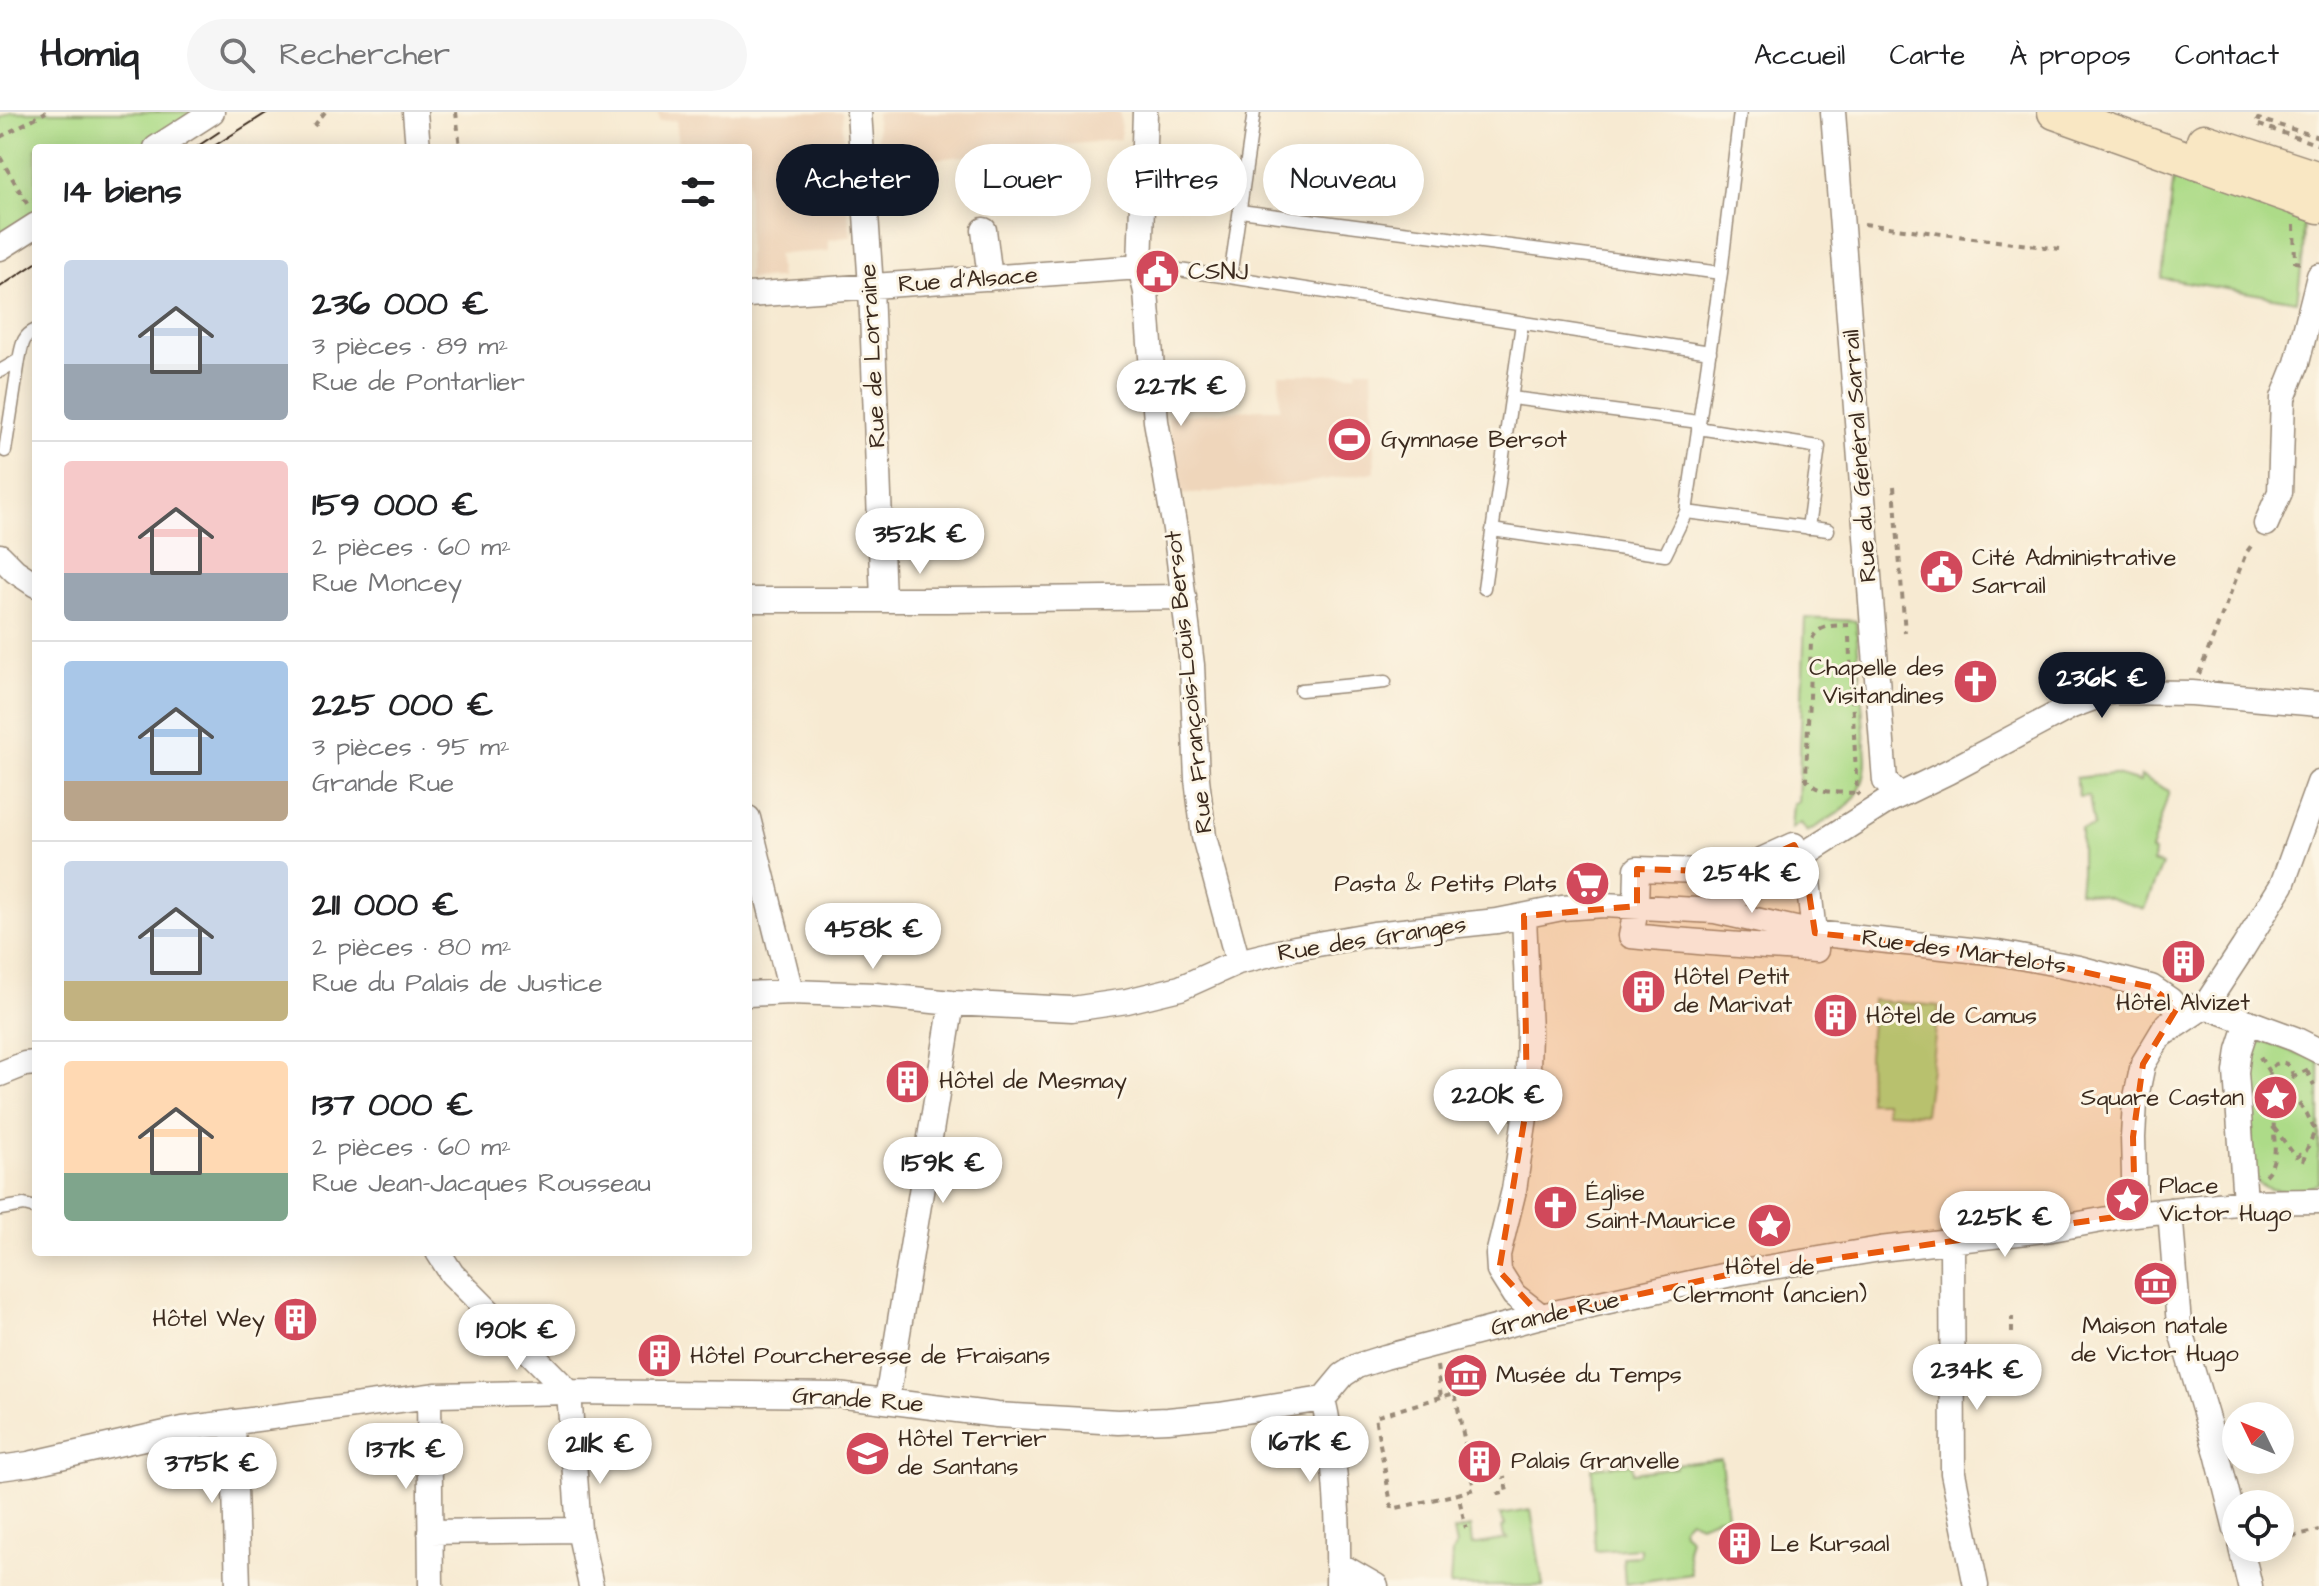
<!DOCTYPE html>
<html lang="fr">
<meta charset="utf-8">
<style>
:root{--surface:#fff;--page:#f6f6f6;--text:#202124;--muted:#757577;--line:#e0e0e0;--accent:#111827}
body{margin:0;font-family:"Architects Daughter",sans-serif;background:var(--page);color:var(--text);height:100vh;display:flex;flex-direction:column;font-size:30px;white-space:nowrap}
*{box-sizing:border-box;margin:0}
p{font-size:26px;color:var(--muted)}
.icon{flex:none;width:44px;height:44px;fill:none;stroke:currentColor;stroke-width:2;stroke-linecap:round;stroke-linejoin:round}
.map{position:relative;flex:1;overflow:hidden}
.drawer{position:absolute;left:32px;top:32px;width:720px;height:1112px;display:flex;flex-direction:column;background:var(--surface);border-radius:8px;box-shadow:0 4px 20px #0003}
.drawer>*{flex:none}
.hud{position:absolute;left:776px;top:32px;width:760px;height:72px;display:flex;gap:16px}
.needle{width:52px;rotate:313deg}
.fabs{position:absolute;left:2222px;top:1290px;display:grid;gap:16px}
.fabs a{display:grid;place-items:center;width:72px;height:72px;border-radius:50%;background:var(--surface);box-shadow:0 4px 20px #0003;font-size:40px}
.price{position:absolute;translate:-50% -68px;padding:0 18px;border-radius:28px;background:#fff;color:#222;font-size:26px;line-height:52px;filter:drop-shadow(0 2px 4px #0008)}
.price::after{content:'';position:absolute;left:50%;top:48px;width:24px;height:18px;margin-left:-12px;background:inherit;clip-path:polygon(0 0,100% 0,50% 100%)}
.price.active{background:var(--accent);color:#fff}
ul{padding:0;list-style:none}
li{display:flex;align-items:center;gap:24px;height:200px;padding:0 32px}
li+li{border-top:2px solid var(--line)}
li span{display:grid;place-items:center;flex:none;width:224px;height:160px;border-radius:8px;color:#555}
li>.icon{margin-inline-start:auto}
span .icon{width:96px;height:96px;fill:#fffc;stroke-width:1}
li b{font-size:34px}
h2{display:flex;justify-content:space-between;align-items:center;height:96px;padding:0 32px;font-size:34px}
.pill{padding:0 28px;border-radius:36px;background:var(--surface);box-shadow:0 4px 20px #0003;font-size:28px;line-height:72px}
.pill.active{background:var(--accent);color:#fff}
header{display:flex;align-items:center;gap:48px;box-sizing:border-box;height:112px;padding:0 40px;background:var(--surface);border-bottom:2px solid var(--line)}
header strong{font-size:38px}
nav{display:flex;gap:44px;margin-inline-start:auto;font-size:28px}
.search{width:560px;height:72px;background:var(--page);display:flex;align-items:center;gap:20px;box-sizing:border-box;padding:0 28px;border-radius:44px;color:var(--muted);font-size:30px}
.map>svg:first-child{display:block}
.built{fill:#efd6bb}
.green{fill:#addb88;stroke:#748253;stroke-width:2}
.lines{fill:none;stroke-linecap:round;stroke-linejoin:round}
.lane-casing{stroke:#998a78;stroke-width:15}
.street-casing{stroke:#998a78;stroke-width:27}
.secondary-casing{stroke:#998a78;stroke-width:37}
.path{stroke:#998a78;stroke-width:4;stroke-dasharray:6 6;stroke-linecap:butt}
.lane{stroke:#fff;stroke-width:12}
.street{stroke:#fff;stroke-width:24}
.secondary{stroke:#f9e7c3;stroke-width:34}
.tram{stroke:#3b2a1e;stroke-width:2}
.marked{fill:#e8590c;fill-opacity:0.2;stroke:#e8590c;stroke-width:6;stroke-dasharray:16 10;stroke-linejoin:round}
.labels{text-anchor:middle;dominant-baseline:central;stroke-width:6;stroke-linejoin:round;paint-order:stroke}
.poi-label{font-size:24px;fill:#3b2a1e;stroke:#fcf5e5;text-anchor:start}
.street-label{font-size:24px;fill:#3b2a1e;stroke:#fcf5e5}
</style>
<header>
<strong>Homiq</strong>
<div class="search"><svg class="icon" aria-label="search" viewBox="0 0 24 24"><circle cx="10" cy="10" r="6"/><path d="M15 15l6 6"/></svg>Rechercher</div>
<nav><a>Accueil</a><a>Carte</a><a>À propos</a><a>Contact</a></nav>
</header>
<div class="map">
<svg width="2319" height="1474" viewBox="0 0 2319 1474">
<rect width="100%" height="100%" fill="#fcf5e5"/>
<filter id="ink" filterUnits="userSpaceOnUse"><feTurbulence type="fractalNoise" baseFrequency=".0125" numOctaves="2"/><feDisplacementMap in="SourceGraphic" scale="16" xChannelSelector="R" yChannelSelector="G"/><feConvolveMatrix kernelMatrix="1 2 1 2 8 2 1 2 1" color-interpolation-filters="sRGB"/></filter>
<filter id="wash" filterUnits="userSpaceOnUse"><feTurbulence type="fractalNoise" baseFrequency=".006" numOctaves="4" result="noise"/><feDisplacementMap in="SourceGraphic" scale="32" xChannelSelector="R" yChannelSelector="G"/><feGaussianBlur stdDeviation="1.8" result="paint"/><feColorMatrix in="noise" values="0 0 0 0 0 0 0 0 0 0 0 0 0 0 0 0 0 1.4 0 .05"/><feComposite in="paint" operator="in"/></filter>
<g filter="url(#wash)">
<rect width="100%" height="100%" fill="#f7ead2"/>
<!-- built -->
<path class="built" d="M658 0H842L845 58 841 74 846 89 851 124 829 128V139L777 142 780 166 748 167V36H679L676 8 659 9Z
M876 0H1120L1121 27 879 53Z
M1357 257H1372L1375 360 1290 373 1179 383 1167 304 1260 297H1280L1279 262H1357Z"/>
<!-- green -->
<path class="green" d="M11 0H196L142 36H36V105L0 129V6Z
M2175 55 2304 102 2303 142 2297 189 2162 166Z
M1805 506 1856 509 1866 646C1866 690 1840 700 1807 720L1801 711 1791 717 1793 691 1798 690Z
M2113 662 2140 670 2141 664 2169 679 2151 739 2154 740 2153 750 2162 753 2144 797 2107 785 2079 779 2081 760V717L2094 715 2089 684 2079 685 2076 666Z
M1873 888 1939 894 1925 1002 1886 1000 1885 990H1869L1868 944Z
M2265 929 2319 949V1071C2302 1081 2267 1083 2254 1067L2247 945C2250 934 2253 931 2265 929Z
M1721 1347 1727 1404 1714 1406 1700 1412 1689 1407 1682 1414 1683 1420 1690 1426 1687 1438 1691 1462 1625 1472 1623 1445 1640 1444V1436L1595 1439 1592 1356 1632 1352 1633 1361 1676 1355V1352Z
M1531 1398 1543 1474H1450L1452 1441 1456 1434 1453 1419 1470 1415 1472 1433 1508 1427 1507 1425H1504L1502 1415 1505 1413 1500 1403Z"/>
</g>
<g filter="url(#ink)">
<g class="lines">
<defs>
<path id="lane" d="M1240 99 1721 161 1740 0
M1140 155 1164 156 1230 165 1254 0
M1721 161 1686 400 1828 418
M1230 165 1710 240
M0 259 19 248C22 234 22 224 36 218
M1512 286 1699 310
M1698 316 1819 335 1808 416
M5 339 19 248
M1492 418 1665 443 1686 400
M1484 476 1522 211
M1301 578 1385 570
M0 1097 24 1093 36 1096"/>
<path id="street" d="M415 0 418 36
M859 0 871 175 883 488
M1145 0 1140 155 1146 180 1156 309 1175 417 1192 553 1197 667 1204 725 1238 850
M1833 0 1885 669 1898 683
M156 36 212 0
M984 118 990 166
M0 136 36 113
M748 183 1140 155
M2266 412 2280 380 2283 286 2297 251 2319 164
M0 444 15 459 36 473
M748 488H948L1184 485
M748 706 791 880
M1794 733 1807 760 1816 838C1749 834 1692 830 1631 824L1636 797 1637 757 1735 760Z
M1715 799 1886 690 1948 660 2072 594 2096 585 2111 580 2192 581 2319 592
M1524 804 1529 920 1527 992 1514 1078 1498 1143 1499 1159 1514 1183 1541 1204
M748 882 791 880 875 883 952 891 1072 897 1127 889 1180 876 1238 850 1295 836 1374 822 1497 809 1562 796 1604 793 1715 799 1814 821 1998 841 2079 856 2151 875 2170 888 2177 896
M2191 895 2205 894 2295 927 2319 939
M2160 924 2205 894 2243 836 2282 773 2319 671
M0 962 25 952 36 951
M2245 1090 2236 960 2239 938 2248 910
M2170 1098 2179 1213 2217 1341 2236 1417
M2135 1102 2133 1025 2135 990 2143 952 2167 912
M1952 1130 1953 1361 1976 1474
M438 1140 452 1162 569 1280
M569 1280 579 1418 591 1474
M429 1284 431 1474
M1323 1287C1337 1347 1339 1412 1338 1474
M887 1288 952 891
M233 1310 238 1474
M0 1356 29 1352 183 1317 437 1283 569 1280 837 1283 997 1303 1118 1310 1168 1308 1219 1303 1323 1287 1343 1263 1357 1254 1385 1245 1541 1204 1736 1161 1880 1137 2052 1117 2135 1102 2245 1090 2319 1089
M430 1420 579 1418
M2241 1436 2250 1474
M1338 1452 1376 1474"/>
<path id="secondary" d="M2055 0 2319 94
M2204 29 2319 67"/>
</defs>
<!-- lane casing -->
<use href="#lane" class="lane-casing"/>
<!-- street casing -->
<use href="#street" class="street-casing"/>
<!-- secondary casing -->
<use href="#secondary" class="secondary-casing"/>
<!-- path -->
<path class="path" d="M456 0 460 36
M314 14 325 0
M0 25 46 0
M2319 25 2258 7 2256 12 2319 33
M0 45 29 95
M1864 112 2060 137
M2294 113 2295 150 2301 151
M1894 374 1905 521
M1849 513C1832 514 1817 512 1811 530L1806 666C1815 683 1840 680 1857 681
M1849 525 1857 681 1859 683
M2199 562 2246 441 2254 430
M2260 945 2269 960
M2307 959 2314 973
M2293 965C2292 956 2286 947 2276 952 2265 957 2269 976 2282 974 2290 974 2288 971 2292 966 2296 962 2304 960 2309 957
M2274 1016 2296 1045 2306 1039 2315 1019 2307 1002 2285 973
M2303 1050 2306 1039
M2265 1063C2281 1047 2272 1026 2274 1006 2275 996 2280 985 2282 974
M2012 1221V1205
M1437 1254 1441 1285 1455 1281 1474 1377 1458 1382 1466 1416
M1441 1285 1375 1305 1392 1397 1458 1382
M1498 1380 1499 1382 1507 1380 1504 1365
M2280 1427 2319 1418"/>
<!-- lane -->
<use href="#lane" class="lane"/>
<!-- street -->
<use href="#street" class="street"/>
<!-- secondary -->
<use href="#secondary" class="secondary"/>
<!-- tram -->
<path class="tram" d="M195 36 219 20
M211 36 268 0
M0 175 36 151"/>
</g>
</g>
<!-- marked area -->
<path class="marked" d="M1794 733 1805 754 1815 821 1998 841 2151 875 2177 896 2143 952 2133 1025 2135 1102 1736 1161 1541 1204 1499 1159 1527 992 1524 804 1637 794V757L1735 760Z"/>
<!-- icons -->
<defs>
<symbol id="civic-disc" viewBox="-11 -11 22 22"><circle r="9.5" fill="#d1495b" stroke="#fcf5e5"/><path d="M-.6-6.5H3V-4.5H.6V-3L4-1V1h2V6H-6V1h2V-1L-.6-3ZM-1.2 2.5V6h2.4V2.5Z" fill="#fff"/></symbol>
<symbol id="stadium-disc" viewBox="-11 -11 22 22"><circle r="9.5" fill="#d1495b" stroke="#fcf5e5"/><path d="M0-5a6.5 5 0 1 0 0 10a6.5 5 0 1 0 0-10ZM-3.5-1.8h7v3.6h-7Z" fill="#fff"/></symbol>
<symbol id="church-disc" viewBox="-11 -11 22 22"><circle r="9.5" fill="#d1495b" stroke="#fcf5e5"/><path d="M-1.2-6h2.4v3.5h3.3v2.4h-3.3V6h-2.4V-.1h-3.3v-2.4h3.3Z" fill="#fff"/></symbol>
<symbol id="supermarket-disc" viewBox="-11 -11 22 22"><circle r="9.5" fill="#d1495b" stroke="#fcf5e5"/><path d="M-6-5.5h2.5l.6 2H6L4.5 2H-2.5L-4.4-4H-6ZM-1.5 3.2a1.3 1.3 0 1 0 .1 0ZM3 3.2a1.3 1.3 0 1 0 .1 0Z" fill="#fff"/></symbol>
<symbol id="building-disc" viewBox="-11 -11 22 22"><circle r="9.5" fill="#d1495b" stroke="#fcf5e5"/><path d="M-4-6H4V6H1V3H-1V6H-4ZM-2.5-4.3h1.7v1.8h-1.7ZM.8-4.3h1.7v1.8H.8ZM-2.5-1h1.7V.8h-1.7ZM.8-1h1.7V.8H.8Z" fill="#fff"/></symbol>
<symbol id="sight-disc" viewBox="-11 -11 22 22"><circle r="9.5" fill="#d1495b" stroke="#fcf5e5"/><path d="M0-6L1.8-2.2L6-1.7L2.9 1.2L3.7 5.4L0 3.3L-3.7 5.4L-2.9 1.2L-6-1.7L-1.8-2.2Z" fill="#fff"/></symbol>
<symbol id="museum-disc" viewBox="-11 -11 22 22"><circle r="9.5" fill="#d1495b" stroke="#fcf5e5"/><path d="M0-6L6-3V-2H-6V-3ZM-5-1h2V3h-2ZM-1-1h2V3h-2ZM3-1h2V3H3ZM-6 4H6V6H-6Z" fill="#fff"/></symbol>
<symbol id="school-disc" viewBox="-11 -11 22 22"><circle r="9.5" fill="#d1495b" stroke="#fcf5e5"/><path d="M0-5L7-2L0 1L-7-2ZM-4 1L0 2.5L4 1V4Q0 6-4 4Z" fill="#fff"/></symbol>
</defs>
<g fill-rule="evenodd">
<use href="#civic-disc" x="1132" y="134" width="51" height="51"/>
<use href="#stadium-disc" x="1324" y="302" width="51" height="51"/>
<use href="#civic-disc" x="1916" y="434" width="51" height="51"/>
<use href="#church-disc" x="1950" y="544" width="51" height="51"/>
<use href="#supermarket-disc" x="1562" y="746" width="51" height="51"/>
<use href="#building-disc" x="2158" y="824" width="51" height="51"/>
<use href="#building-disc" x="1618" y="854" width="51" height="51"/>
<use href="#building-disc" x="1810" y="878" width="51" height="51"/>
<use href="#building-disc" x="882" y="944" width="51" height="51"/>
<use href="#sight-disc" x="2250" y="960" width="51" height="51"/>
<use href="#sight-disc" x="2102" y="1062" width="51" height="51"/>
<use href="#church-disc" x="1530" y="1070" width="51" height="51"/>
<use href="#sight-disc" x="1744" y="1088" width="51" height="51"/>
<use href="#museum-disc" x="2130" y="1146" width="51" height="51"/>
<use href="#building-disc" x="270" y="1182" width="51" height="51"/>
<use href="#building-disc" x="634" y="1218" width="51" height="51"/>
<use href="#museum-disc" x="1440" y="1238" width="51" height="51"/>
<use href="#school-disc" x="842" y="1316" width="51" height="51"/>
<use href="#building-disc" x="1454" y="1324" width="51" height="51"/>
<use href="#building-disc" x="1714" y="1406" width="51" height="51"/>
</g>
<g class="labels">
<!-- poi labels -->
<g class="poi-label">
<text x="1188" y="160">CSNJ</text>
<text x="1381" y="328">Gymnase Bersot</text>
<text x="1972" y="446">Cité Administrative<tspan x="1972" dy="28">Sarrail</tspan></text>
<text x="1944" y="556" text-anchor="end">Chapelle des<tspan x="1944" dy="28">Visitandines</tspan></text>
<text x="1557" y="772" text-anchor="end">Pasta &amp; Petits Plats</text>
<text x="1674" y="865">Hôtel Petit<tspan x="1674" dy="28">de Marivat</tspan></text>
<text x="2183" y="891" text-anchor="middle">Hôtel Alvizet</text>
<text x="1866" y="904">Hôtel de Camus</text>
<text x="939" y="969">Hôtel de Mesmay</text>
<text x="2244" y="986" text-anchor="end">Square Castan</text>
<text x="2159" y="1074">Place<tspan x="2159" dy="28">Victor Hugo</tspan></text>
<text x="1586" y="1081">Église<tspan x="1586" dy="28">Saint-Maurice</tspan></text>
<text x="1770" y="1155" text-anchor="middle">Hôtel de<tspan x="1770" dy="28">Clermont (ancien)</tspan></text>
<text x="265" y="1207" text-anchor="end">Hôtel Wey</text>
<text x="2155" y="1214" text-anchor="middle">Maison natale<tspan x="2155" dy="28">de Victor Hugo</tspan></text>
<text x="690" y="1244">Hôtel Pourcheresse de Fraisans</text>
<text x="1496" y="1263">Musée du Temps</text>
<text x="898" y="1327">Hôtel Terrier<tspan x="898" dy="28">de Santans</tspan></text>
<text x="1511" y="1349">Palais Granvelle</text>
<text x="1770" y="1432">Le Kursaal</text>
</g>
<!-- street labels -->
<g class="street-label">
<text transform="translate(968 168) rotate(-4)">Rue d'Alsace</text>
<text transform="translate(873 244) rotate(-93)">Rue de Lorraine</text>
<text transform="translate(1860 344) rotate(-94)">Rue du Général Sarrail</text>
<text transform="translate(1189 570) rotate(-96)">Rue François-Louis Bersot</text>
<text transform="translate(1372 827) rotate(-9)">Rue des Granges</text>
<text transform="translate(1964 840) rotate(8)">Rue des Martelots</text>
<text transform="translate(1555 1202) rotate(-13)">Grande Rue</text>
<text transform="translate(858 1288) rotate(4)">Grande Rue</text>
</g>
</g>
</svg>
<div class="fabs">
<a><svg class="needle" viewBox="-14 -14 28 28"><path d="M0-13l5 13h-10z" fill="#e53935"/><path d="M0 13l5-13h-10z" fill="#757577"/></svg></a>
<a><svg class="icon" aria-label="locate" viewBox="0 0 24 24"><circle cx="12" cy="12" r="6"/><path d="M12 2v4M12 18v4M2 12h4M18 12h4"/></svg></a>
</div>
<b class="price" style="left:1181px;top:316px">227K €</b>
<b class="price" style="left:920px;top:464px">352K €</b>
<b class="price active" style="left:2102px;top:608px">236K €</b>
<b class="price" style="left:1752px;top:803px">254K €</b>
<b class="price" style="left:873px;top:859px">458K €</b>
<b class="price" style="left:1498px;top:1025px">220K €</b>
<b class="price" style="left:943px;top:1093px">159K €</b>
<b class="price" style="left:2005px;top:1147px">225K €</b>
<b class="price" style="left:517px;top:1260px">190K €</b>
<b class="price" style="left:1977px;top:1300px">234K €</b>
<b class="price" style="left:1310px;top:1372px">167K €</b>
<b class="price" style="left:600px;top:1374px">211K €</b>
<b class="price" style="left:406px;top:1379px">137K €</b>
<b class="price" style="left:212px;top:1393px">375K €</b>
<div class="hud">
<a class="pill active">Acheter</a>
<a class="pill">Louer</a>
<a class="pill">Filtres</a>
<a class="pill">Nouveau</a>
</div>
<section class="drawer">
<h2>14 biens<svg class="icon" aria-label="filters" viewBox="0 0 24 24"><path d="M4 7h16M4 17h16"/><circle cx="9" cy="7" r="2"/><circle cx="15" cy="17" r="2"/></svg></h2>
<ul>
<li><span style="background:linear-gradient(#c9d6e8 65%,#9aa5b1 0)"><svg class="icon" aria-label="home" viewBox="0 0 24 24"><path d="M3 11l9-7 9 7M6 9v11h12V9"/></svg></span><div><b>236 000 €</b><p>3 pièces · 89 m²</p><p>Rue de Pontarlier</p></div></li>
<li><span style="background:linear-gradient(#f6c9c9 70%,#9aa5b1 0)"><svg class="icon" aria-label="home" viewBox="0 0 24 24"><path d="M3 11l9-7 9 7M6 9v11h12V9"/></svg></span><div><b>159 000 €</b><p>2 pièces · 60 m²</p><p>Rue Moncey</p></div></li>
<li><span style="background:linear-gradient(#a9c7e8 75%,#b9a48a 0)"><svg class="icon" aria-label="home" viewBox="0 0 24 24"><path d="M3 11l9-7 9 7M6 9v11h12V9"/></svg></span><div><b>225 000 €</b><p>3 pièces · 95 m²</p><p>Grande Rue</p></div></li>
<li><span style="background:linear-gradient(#c9d6e8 75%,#c2b280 0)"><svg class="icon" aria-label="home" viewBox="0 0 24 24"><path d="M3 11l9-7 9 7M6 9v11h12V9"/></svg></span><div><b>211 000 €</b><p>2 pièces · 80 m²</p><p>Rue du Palais de Justice</p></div></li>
<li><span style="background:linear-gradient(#ffd9b3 70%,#7fa58c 0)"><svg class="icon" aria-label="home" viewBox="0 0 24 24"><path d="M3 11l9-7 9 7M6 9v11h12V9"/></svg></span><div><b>137 000 €</b><p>2 pièces · 60 m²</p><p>Rue Jean-Jacques Rousseau</p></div></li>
</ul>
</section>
</div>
